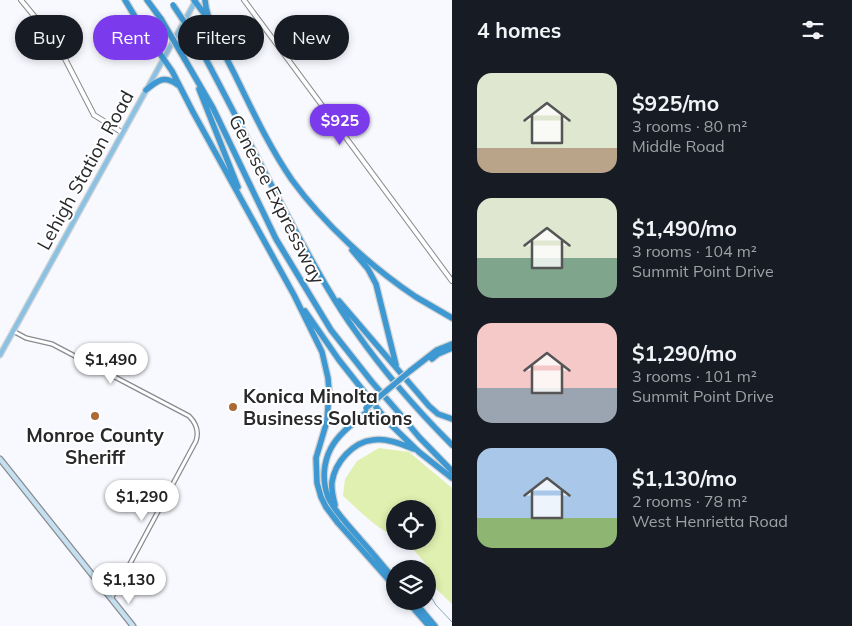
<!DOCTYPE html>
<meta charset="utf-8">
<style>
:root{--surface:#171b24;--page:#242831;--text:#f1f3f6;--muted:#9ea1a6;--accent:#7c3aed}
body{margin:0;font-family:Mulish,sans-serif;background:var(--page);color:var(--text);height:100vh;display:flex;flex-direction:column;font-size:19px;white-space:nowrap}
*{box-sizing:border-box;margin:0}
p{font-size:16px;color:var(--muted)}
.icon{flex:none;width:28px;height:28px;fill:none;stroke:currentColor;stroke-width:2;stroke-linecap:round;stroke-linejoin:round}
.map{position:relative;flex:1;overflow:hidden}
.details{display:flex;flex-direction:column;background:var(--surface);width:400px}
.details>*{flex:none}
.top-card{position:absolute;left:15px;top:15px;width:361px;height:45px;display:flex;gap:10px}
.controls{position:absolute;left:386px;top:500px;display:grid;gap:10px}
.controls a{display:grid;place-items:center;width:50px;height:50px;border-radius:50%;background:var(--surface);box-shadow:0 2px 8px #0003;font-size:25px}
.price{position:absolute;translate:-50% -42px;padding:0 11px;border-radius:18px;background:#fff;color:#222;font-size:16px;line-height:32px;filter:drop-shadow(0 1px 2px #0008)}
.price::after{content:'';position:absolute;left:50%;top:30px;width:15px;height:11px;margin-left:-8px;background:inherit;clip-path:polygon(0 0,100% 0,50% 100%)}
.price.active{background:var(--accent);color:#fff}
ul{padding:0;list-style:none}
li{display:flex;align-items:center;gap:15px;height:125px;padding:0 25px}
li span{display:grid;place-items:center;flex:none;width:140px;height:100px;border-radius:15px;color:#555}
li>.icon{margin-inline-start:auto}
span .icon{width:60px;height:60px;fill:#fffc;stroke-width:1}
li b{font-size:21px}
h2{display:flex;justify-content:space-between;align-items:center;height:60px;padding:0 25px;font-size:21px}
.tag{padding:0 18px;border-radius:22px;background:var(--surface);box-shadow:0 2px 8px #0003;font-size:18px;line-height:45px}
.tag.active{background:var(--accent);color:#fff}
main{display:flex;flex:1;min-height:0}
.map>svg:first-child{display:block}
.green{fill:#e0f0b0}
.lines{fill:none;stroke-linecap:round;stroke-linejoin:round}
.stream{stroke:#89a8bb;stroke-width:1}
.minor-casing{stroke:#8a8b8f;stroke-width:5.5}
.tertiary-casing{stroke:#8a8b8f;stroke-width:6}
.secondary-casing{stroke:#8a8b8f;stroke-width:7}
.primary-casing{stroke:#d4d4d5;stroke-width:7}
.motorway-casing{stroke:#d4d4d5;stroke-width:8}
.minor{stroke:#fff;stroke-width:3}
.tertiary{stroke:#fff;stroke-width:4}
.secondary{stroke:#c5e0f1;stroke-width:4.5}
.primary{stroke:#8bc1e3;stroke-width:4.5}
.motorway{stroke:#3e98d1;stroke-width:5.5}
.motorway-bridge-casing{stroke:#d4d4d5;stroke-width:8;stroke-linecap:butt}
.motorway-bridge{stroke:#3e98d1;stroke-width:5.5}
.poi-dot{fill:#ab6936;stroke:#fff;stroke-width:2}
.labels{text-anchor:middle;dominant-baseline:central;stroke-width:4;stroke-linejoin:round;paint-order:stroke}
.street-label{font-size:19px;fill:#29292b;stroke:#fff}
.poi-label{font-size:19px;font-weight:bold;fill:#29292b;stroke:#fff;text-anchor:start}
</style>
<main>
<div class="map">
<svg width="452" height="626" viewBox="0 0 452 626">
<rect width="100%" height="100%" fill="#f8f9fe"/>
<!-- green -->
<path class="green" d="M379 448 409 452 452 488V604L429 582 428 569H426L425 563 406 541H428V509H395V536C376 529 358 509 343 496L345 479 357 461Z"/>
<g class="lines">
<!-- stream -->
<path class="stream" d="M428 592 436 605 452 622"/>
<defs>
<path id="minor" d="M13 331 26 338 52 344 189 416C196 423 199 432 196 441L111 599"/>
<path id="tertiary" d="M21 0 44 28 63 55 94 115 123 133
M244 0 452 281"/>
<path id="secondary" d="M0 459 133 626"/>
<path id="primary" d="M0 355 196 0"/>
<path id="motorway" d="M125 0 140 25 172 71 193 112 294 295 322 352 328 378 329 391 327 421 316 458 317 483 321 497 326 507 338 523 395 587
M147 0 161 19
M194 0 206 16
M205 0C207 24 225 55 236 77 253 112 270 148 292 180 324 224 371 267 416 297 428 304 440 311 452 318
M193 35C230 103 264 173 301 241 318 272 335 303 356 332 384 372 417 410 452 445
M184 58 213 108 276 239 331 330 372 382 399 413 419 437 452 471
M199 89 238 187
M146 90C158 80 164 75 178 85
M352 250 368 269 376 284 396 365
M339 301 429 406 438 414 452 419
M305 311 339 360 388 422 419 452 452 478
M432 359 438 354 452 348
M410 371 437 350 452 344
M368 411C355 422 339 433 331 448 323 463 322 481 328 497 334 511 350 527 360 539 372 552 383 566 395 580
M335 505C333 497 331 489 332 482 335 462 353 442 373 440 387 438 401 444 414 449
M407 601 429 626
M414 601 435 626"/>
</defs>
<!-- minor casing -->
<use href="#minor" class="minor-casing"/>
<!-- tertiary casing -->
<use href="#tertiary" class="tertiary-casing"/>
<!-- secondary casing -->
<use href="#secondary" class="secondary-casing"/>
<!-- primary casing -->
<use href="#primary" class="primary-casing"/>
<!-- motorway casing -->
<use href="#motorway" class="motorway-casing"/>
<!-- minor -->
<use href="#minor" class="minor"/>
<!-- tertiary -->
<use href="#tertiary" class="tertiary"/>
<!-- secondary -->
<use href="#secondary" class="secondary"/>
<!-- primary -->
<use href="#primary" class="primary"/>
<!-- motorway -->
<use href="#motorway" class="motorway"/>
<defs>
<path id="motorway-bridge" d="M173 5 193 35
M161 19 184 58
M366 408 410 371"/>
</defs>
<!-- motorway-bridge casing -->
<use href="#motorway-bridge" class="motorway-bridge-casing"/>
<!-- motorway-bridge -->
<use href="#motorway-bridge" class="motorway-bridge"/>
</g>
<!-- markers -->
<g class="poi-dot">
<circle cx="233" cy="407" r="5"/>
<circle cx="95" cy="416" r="5"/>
</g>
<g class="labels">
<!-- street labels -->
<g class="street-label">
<text transform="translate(85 170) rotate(-61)">Lehigh Station Road</text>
<text transform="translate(277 199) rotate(63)">Genesee Expressway</text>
</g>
<!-- poi labels -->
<g class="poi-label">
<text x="243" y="396">Konica Minolta<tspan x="243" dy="22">Business Solutions</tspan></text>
<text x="95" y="435" text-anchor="middle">Monroe County<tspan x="95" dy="22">Sheriff</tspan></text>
</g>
</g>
</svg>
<div class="controls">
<a><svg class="icon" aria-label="locate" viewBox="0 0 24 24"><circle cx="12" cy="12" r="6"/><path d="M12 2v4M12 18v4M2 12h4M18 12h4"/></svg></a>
<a><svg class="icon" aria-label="layers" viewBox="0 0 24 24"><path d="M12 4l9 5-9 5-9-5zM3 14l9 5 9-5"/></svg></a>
</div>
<b class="price active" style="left:340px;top:146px">$925</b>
<b class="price" style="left:111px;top:385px">$1,490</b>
<b class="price" style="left:142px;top:522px">$1,290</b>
<b class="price" style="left:129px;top:605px">$1,130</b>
<div class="top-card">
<a class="tag">Buy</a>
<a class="tag active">Rent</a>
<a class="tag">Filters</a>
<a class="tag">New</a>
</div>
</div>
<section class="details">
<h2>4 homes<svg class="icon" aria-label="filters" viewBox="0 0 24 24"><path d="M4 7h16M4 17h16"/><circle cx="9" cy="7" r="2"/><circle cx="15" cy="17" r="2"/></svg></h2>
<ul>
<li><span style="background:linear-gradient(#dfe7d0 75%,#b9a48a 0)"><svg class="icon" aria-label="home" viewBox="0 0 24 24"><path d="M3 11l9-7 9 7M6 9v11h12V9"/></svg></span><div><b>$925/mo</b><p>3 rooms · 80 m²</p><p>Middle Road</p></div></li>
<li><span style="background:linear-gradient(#dfe7d0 60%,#7fa58c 0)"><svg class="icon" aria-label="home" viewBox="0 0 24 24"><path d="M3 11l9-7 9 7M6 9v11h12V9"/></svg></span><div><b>$1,490/mo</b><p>3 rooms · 104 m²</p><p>Summit Point Drive</p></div></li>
<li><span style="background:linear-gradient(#f6c9c9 65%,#9aa5b1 0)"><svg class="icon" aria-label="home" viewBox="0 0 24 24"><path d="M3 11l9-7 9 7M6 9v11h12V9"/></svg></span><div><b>$1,290/mo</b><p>3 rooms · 101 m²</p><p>Summit Point Drive</p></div></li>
<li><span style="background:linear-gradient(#a9c7e8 70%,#8fb573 0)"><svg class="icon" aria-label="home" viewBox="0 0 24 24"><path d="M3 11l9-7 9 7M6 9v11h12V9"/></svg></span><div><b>$1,130/mo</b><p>2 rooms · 78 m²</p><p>West Henrietta Road</p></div></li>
</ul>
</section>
</main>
